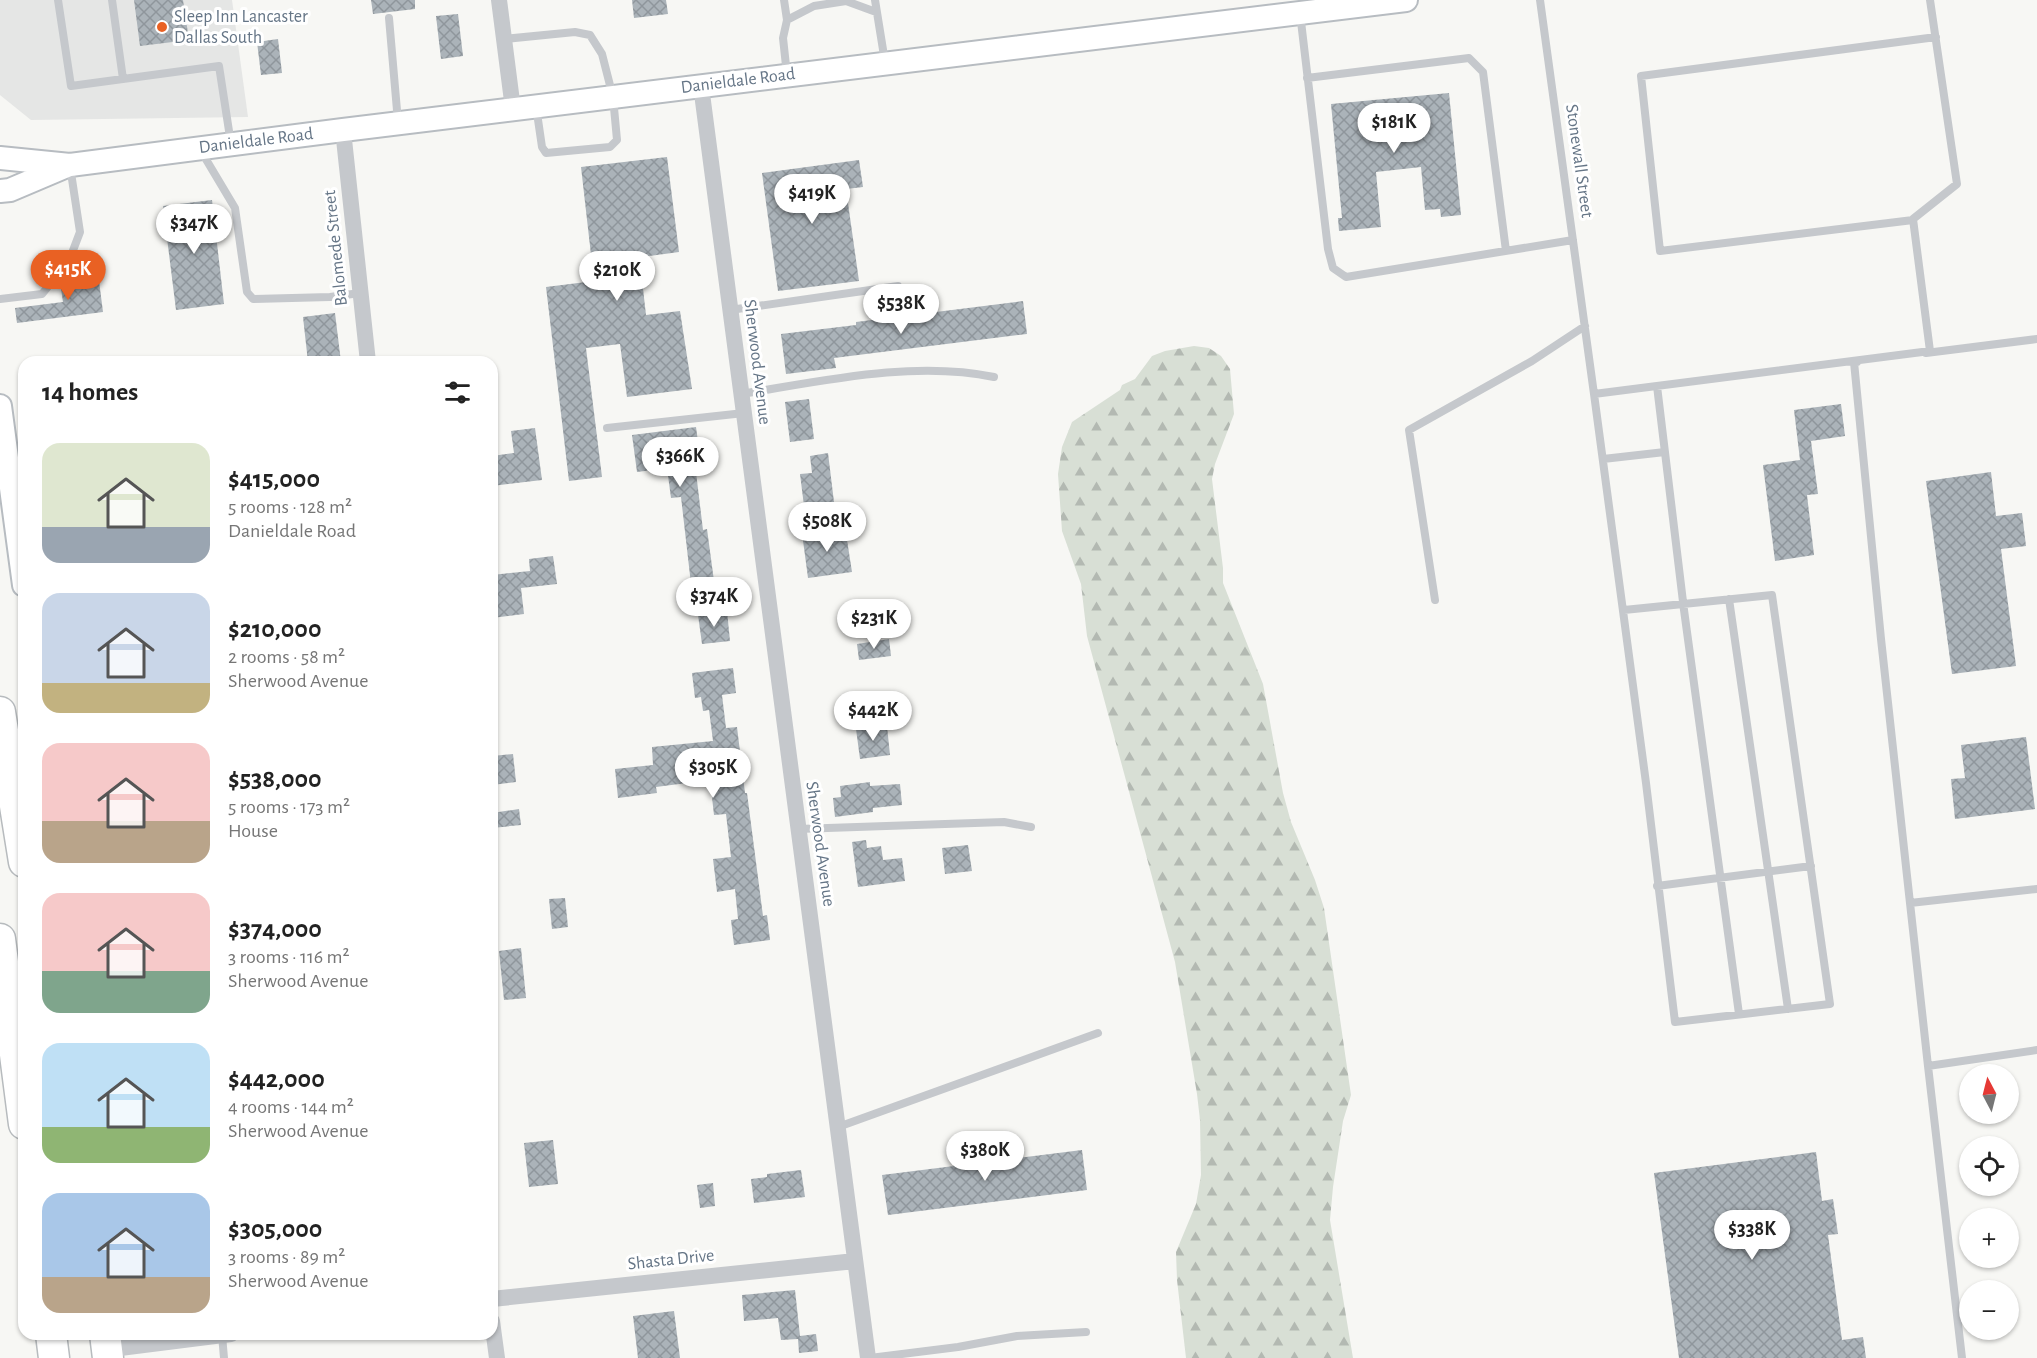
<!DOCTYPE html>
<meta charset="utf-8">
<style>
:root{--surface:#fff;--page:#f6f6f6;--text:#222;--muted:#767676;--accent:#e96123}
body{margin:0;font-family:"Alegreya Sans",sans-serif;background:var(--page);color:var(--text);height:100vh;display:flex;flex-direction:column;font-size:22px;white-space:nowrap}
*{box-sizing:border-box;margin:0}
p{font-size:20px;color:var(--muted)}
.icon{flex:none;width:33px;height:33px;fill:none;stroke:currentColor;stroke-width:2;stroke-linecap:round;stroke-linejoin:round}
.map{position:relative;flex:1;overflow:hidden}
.details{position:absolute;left:18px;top:356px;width:480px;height:984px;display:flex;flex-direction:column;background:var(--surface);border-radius:18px;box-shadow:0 2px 4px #0004}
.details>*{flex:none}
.needle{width:39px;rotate:353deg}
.controls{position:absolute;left:1959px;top:1064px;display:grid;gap:12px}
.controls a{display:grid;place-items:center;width:60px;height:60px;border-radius:50%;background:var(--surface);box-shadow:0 2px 4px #0004;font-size:30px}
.price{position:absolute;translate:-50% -51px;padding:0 14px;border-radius:21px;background:#fff;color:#222;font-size:20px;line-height:39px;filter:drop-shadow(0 2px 3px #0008)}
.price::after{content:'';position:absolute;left:50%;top:36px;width:18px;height:14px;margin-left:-9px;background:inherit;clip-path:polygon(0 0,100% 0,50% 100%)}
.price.on{background:var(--accent);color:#fff}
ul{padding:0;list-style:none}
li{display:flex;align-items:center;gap:18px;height:150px;padding:0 24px}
li span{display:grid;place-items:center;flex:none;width:168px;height:120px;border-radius:18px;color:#555}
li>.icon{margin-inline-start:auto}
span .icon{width:72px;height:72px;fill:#fffc;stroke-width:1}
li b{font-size:26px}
h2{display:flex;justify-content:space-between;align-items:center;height:72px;padding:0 24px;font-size:26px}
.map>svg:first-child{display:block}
.built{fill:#e5e6e5}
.forest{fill:url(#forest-firs)}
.building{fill:url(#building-cross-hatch)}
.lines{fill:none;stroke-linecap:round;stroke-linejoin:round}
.secondary-casing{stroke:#b7bcc1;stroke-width:26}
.highway-casing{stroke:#b7bbbe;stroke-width:33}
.lane{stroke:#c5c8cc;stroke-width:8}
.street{stroke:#c5c8cc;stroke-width:16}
.secondary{stroke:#fff;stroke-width:22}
.highway{stroke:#fff;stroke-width:30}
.poi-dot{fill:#e96123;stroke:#fff;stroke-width:2}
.labels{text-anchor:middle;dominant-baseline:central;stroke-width:6;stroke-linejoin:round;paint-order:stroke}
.poi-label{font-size:18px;fill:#657586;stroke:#fff;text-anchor:start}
.street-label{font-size:18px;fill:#657586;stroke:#fff}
</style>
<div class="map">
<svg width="2037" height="1358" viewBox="0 0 2037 1358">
<defs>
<pattern id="forest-firs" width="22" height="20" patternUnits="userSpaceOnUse" patternTransform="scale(1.5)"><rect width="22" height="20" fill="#d8dfd5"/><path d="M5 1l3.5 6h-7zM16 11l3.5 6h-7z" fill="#b3b9b2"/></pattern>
<pattern id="building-cross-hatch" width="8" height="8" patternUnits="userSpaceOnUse" patternTransform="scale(1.5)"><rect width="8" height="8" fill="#abb3b9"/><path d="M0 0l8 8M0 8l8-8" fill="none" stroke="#8f969c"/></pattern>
</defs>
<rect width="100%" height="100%" fill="#f7f7f4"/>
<!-- built -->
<path class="built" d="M0 0H232L248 117 31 120 0 95Z"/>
<!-- forest -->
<path class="forest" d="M1194 346 1209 348 1221 356 1230 369 1234 414 1215 464 1212 479 1223 568V583L1263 684 1283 793 1291 822 1315 880 1324 908 1351 1095 1343 1121 1333 1187 1330 1220 1353 1358H1186L1177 1280 1176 1252 1196 1204 1201 1175 1200 1120 1197 1094 1175 962 1087 636 1081 584 1062 531 1058 474 1062 447 1072 422 1120 390 1122 385 1135 379 1152 356 1165 351Z"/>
<!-- building -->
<path class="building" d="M134 0H183L189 40 140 46Z
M371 0H415V9L373 14Z
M632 0H666L668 14 634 18Z
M458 14 463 56 441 59 436 16Z
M278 39 282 73 261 75 257 42Z
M1449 93 1461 215 1441 217 1440 209 1425 210 1421 167 1376 172 1381 227 1339 231 1338 218H1342L1331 104Z
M667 157 679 252 642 257 643 271H641L646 315 680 311 692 389 627 397 620 344 586 348 602 477 569 481 546 287 594 281 581 167Z
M859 160 863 187 846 189 859 281 778 291 762 173Z
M212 200 224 304 176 310 163 206Z
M98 273 103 312 17 323 15 308 63 302 60 282 64 277Z
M1023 301 1027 334 834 358 836 368 786 374 781 334 856 325V322Z
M335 313 341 362H308L303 317Z
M809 399 814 439 790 442 785 402Z
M1841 404 1845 436 1811 441 1818 494 1807 495 1814 555 1775 561 1763 465 1800 460 1794 410Z
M696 427 701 464H695L703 530 707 529 714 581 691 584 681 497 671 498 667 468 637 472 632 435Z
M535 428 542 480 492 486V456L514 453 511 431Z
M828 453 834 502 804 506 800 474 812 473 810 456Z
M1991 472 1996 516 2022 513 2026 546 2001 549 2016 666 1952 674 1926 481Z
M845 527 852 572 808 578 802 533Z
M553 556 557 584 521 588 524 614 492 618V575L530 571 529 559Z
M727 611 730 641 702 644 698 615Z
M889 639 891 656 859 660 857 644Z
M733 668 736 693 722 695 726 728 737 727 745 793H747L763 916 767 915 770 940 734 945 731 920 738 919 735 889 717 892 713 859 731 857 726 814 714 815 710 780 656 787 657 793 618 798 615 769 653 765 652 747 713 741 709 710 703 711 701 697 695 698 692 673Z
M887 726 890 755 860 759 856 729Z
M2026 737 2035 809 1955 819 1951 779 1965 778 1961 745Z
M513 754 516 782 492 785V756Z
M870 782V786L900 784 902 805 873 808V812L835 817 833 798 841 797 840 786Z
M519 809 521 825 492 828V813Z
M866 840 867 848 881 846 883 860 902 858 905 881 858 887 852 842Z
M968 845 972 871 945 874 942 848Z
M565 898 568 927 552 929 549 899Z
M521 948 526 998 504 1000 499 951Z
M553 1140 558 1184 529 1187 524 1143Z
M1082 1150 1087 1190 888 1215 882 1175Z
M1816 1152 1822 1201 1833 1199 1838 1234 1828 1235 1842 1340 1863 1337 1866 1358H1679L1654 1173Z
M801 1170 805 1197 754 1203 751 1179 767 1177V1174Z
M713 1183 715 1206 700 1208 697 1185Z
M795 1290 800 1336 816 1334 818 1351 799 1353 798 1339 781 1340 778 1318 744 1321 742 1295Z
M674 1311 680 1358H638L633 1316Z"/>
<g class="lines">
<defs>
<path id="secondary" d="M0 158 70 165 343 130 1406 0
M0 191 10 190 69 165
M0 406 24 585"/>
<path id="highway" d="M0 712 24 862
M0 939 24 1124
M51 1334 54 1358
M105 1334 108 1358"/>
</defs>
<!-- secondary casing -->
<use href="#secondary" class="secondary-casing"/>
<!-- highway casing -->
<use href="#highway" class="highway-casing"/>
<!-- lane -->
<path class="lane" d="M58 0 71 86 219 66 231 144
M112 0 123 79
M784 0 787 20
M875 0 885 62
M1540 0 1594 394 1930 351 1913 219 1957 184 1930 0
M1300 13 1328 249 1333 268 1346 277 1573 240
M389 18 398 122
M504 39 575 32 590 35 602 54 613 97 617 140 610 147 546 153 542 147 536 106
M787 75 783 38 787 20 814 6 846 1 876 12
M1307 78 1469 58 1483 72 1506 251
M201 151 235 208 247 292 253 299 330 297 360 293
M1913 220 1660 251 1641 76 1936 37
M0 299 42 294 69 261 80 232 70 166
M730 310 898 286
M1926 353 2037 339
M1857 362H1854L1881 639 1910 903 2037 889
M1657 386 1684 610 1739 1014
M741 394C822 381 914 360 994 377
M1594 394 1646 783 1675 1022 1830 1004 1772 595 1624 610
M607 428 744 413
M1603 459 1665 452
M1729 599 1788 1009
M1435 600 1409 430 1532 361 1585 326
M798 829 1004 822 1031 827
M1657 886 1811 866
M1910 903 1928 1066 2037 1050
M1928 1066 1962 1358
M838 1127 1098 1033
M222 1335 224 1358
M870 1358 958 1347 1017 1336 1086 1332"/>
<!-- street -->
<path class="street" d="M499 0 513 109
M701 86 868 1358
M343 130 368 362
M492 1299 855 1261
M492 1321 497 1358
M120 1348 231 1334"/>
<!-- secondary -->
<use href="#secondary" class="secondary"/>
<!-- highway -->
<use href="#highway" class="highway"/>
</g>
<!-- markers -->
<circle class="poi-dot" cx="162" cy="27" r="6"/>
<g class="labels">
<!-- poi labels -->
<g class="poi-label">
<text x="174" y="17">Sleep Inn Lancaster<tspan x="174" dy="21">Dallas South</tspan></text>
</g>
<!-- street labels -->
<g class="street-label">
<text transform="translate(738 81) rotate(-7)">Danieldale Road</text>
<text transform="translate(256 141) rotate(-7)">Danieldale Road</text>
<text transform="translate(1579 161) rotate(82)">Stonewall Street</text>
<text transform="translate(336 248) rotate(-96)">Balomede Street</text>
<text transform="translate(757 362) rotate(83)">Sherwood Avenue</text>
<text transform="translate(820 844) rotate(82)">Sherwood Avenue</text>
<text transform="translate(671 1260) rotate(-6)">Shasta Drive</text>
</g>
</g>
</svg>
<div class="controls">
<a><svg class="needle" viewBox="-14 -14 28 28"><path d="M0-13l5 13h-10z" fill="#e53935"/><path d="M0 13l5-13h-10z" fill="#767676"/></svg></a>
<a><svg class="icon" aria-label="locate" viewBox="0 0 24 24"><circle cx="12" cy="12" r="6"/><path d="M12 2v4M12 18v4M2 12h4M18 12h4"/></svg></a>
<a>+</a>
<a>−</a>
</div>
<b class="price" style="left:1394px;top:154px">$181K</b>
<b class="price" style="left:812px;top:225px">$419K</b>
<b class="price" style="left:194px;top:255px">$347K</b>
<b class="price on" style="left:68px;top:301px">$415K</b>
<b class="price" style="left:617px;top:302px">$210K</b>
<b class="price" style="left:901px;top:335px">$538K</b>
<b class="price" style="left:680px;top:488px">$366K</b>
<b class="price" style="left:827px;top:553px">$508K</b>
<b class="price" style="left:714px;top:628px">$374K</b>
<b class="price" style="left:874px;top:650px">$231K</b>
<b class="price" style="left:873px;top:742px">$442K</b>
<b class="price" style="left:713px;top:799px">$305K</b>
<b class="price" style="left:985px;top:1182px">$380K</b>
<b class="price" style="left:1752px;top:1261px">$338K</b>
<section class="details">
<h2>14 homes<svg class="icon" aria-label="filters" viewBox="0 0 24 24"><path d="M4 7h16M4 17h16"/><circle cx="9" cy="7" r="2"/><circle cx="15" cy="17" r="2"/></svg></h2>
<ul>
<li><span style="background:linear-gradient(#dfe7d0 70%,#9aa5b1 0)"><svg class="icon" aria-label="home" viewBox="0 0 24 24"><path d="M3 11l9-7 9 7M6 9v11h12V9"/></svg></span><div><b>$415,000</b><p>5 rooms · 128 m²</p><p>Danieldale Road</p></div></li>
<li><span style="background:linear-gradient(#c9d6e8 75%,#c2b280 0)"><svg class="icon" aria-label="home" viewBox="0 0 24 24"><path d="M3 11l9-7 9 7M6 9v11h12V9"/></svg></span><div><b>$210,000</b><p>2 rooms · 58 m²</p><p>Sherwood Avenue</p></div></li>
<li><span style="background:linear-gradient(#f6c9c9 65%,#b9a48a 0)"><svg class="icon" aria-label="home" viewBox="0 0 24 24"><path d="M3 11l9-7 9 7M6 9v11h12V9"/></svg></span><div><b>$538,000</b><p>5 rooms · 173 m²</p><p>House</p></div></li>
<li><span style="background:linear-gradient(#f6c9c9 65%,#7fa58c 0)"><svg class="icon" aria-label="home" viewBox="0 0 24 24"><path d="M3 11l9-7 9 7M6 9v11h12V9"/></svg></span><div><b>$374,000</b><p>3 rooms · 116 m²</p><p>Sherwood Avenue</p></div></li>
<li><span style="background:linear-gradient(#bfe0f5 70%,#8fb573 0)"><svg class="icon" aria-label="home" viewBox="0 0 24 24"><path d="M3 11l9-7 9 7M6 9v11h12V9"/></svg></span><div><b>$442,000</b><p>4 rooms · 144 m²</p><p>Sherwood Avenue</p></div></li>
<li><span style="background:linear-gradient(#a9c7e8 70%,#b9a48a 0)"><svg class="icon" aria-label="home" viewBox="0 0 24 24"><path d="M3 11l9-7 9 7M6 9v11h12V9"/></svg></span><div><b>$305,000</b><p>3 rooms · 89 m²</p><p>Sherwood Avenue</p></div></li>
</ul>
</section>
</div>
